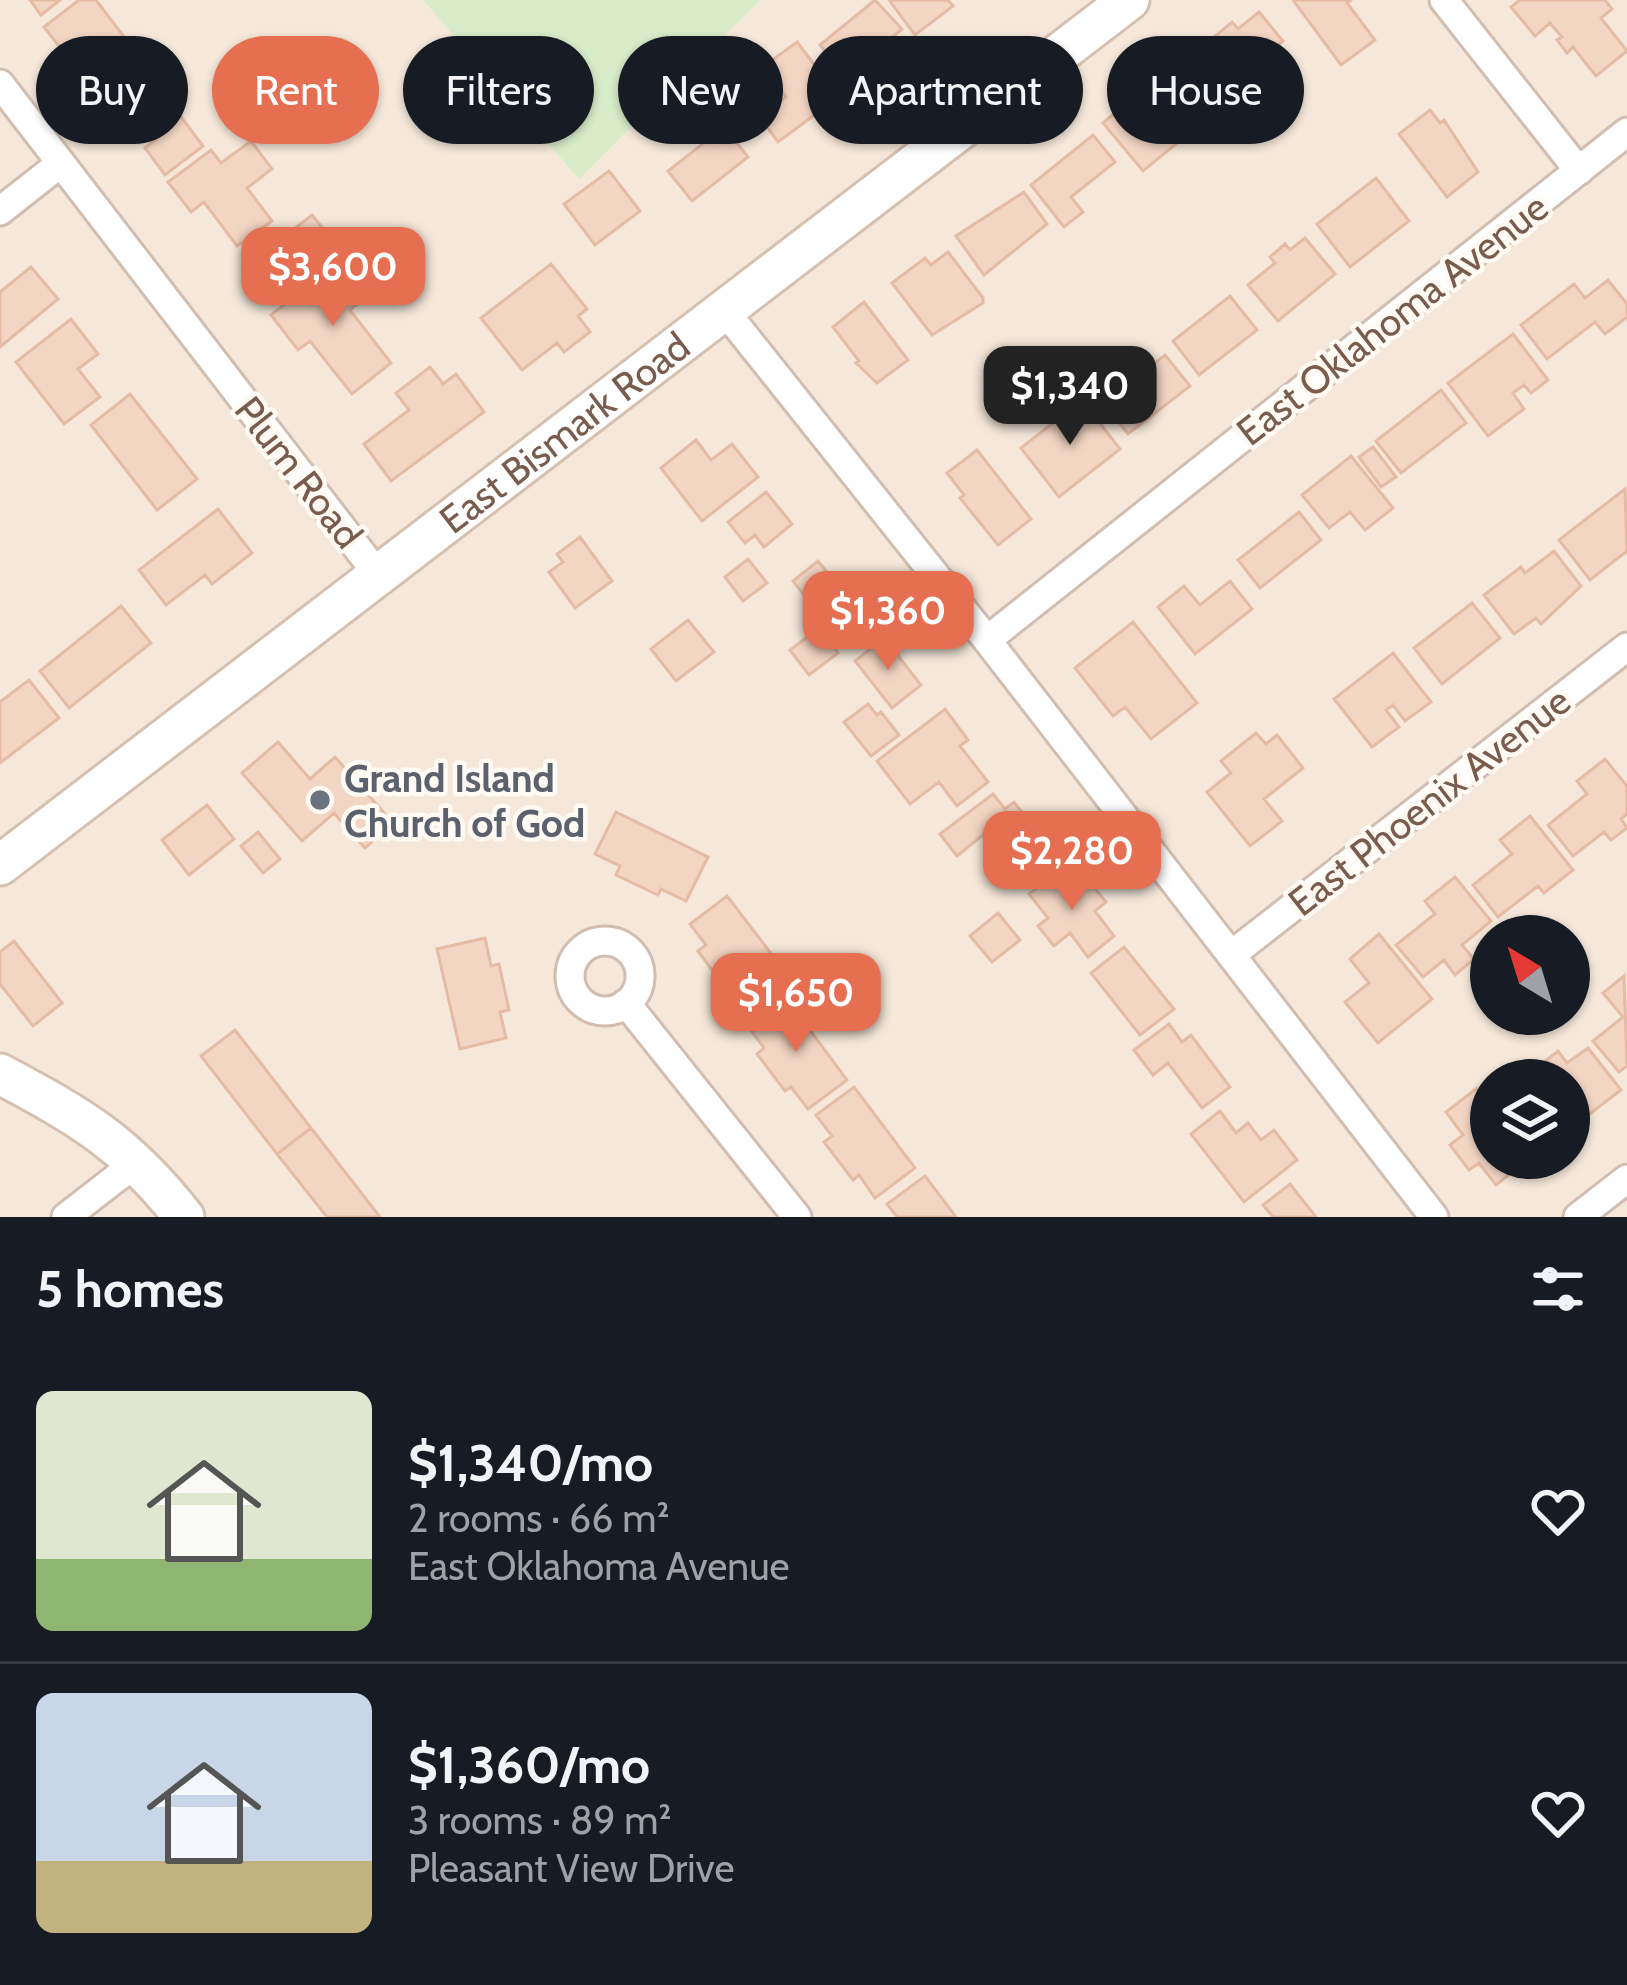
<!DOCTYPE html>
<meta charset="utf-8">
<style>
:root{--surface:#171b24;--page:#242831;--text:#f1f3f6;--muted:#9ea1a6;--line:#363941;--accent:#e76f51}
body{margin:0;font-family:Cabin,sans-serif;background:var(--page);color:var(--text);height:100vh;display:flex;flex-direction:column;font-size:45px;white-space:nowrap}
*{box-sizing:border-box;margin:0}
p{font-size:39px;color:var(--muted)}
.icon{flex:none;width:66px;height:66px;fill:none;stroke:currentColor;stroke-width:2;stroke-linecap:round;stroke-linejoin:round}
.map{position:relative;height:1217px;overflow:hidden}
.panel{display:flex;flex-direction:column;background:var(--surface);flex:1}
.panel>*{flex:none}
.guide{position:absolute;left:36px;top:36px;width:1557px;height:108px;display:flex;gap:24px}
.needle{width:78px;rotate:322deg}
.buttons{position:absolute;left:1470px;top:915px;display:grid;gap:24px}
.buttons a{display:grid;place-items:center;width:120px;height:120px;border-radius:50%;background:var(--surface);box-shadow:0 3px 9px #0004;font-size:60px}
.price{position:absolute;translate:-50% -102px;padding:0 27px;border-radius:24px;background:var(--accent);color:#fff;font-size:39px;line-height:78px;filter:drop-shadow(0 3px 6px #0008)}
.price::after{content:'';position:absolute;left:50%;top:72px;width:36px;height:27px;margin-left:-18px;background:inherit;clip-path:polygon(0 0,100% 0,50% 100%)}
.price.active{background:#222;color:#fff}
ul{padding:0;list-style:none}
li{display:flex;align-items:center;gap:36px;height:300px;padding:0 36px}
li+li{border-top:3px solid var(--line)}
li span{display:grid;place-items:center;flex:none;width:336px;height:240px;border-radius:18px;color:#555}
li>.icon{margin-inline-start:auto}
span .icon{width:144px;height:144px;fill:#fffc;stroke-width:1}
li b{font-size:51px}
h2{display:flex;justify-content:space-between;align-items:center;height:144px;padding:0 36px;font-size:51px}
.pill{padding:0 42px;border-radius:54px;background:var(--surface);box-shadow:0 3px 9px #0004;font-size:42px;line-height:108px}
.pill.active{background:var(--accent);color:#fff}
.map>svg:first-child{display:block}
.residential{fill:#f5e8da;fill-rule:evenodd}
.green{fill:#d8ecc9}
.building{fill:#f3d5c3;stroke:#e6bba3;stroke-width:3}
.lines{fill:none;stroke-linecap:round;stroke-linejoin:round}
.street-casing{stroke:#d1beb0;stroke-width:33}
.secondary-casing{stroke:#d6c0b0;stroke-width:45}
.street{stroke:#fff;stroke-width:27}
.secondary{stroke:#fff;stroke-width:39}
.worship-dot{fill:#6b7280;stroke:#fffaf3;stroke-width:4.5}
.labels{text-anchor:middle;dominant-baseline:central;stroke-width:9;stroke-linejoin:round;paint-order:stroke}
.street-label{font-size:39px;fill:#7a5c4d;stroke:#fffaf3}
.worship-label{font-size:39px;font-weight:bold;fill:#5b616d;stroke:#fffaf3;text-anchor:start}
</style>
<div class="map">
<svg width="1627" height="1217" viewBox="0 0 1627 1217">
<rect width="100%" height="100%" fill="#fdf6ec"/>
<!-- residential -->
<path class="residential" d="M0 0H1627V1217H0ZM1491 936H1569V1014H1491ZM1491 1080H1569V1158H1491Z"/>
<!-- green -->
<path class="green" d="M423 0H760L579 179Z"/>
<!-- building -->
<path class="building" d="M30 0H60L41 15Z
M79 0H96L144 63 115 85 98 63 90 69 74 48 66 55 44 27Z
M875 0 902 29 879 48 888 59 854 86 820 45Z
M889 0H948L953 6 915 35Z
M1293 0H1351L1347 3 1375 40 1341 65Z
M1520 0H1605L1612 9 1601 18 1627 51 1596 76 1573 47 1567 53 1557 40 1562 37 1550 23 1535 36 1511 7Z
M1259 12 1283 41 1233 81 1252 104 1228 123 1185 70 1205 53 1201 48 1232 22 1238 29Z
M797 42 839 97 778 142 759 116 786 97 764 66Z
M148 73 203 146 165 175 145 148 159 137 144 117 129 129 109 102Z
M1181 83 1209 117 1143 171 1103 123 1132 98 1144 113Z
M1430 110 1440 123 1444 120 1478 172 1447 197 1399 134Z
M724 127 748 157 692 201 668 171Z
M1093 135 1115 162 1071 197 1083 212 1064 227 1031 185Z
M251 141 272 169 247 188 272 221 237 246 204 202 191 212 168 182 211 150 221 163Z
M609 171 640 211 595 245 564 204Z
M1376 178 1409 221 1350 267 1317 224Z
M1024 192 1047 224 984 275 956 236Z
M312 215 330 237 298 261 281 239Z
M1305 238 1335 274 1278 321 1248 285 1275 263 1270 257 1285 244 1290 250Z
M948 252 983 298V303L932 335 892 283 925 258 931 265Z
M551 264 587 309 578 316 590 332 564 352 557 343 522 370 481 318Z
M333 266 361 301 350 310 391 363 352 394 310 341 298 350 271 315Z
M31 267 58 299 0 347V292Z
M1608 280 1627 304V317L1605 334 1595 322 1547 359 1521 325 1574 284 1585 298Z
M1230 296 1257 330 1199 375 1173 341Z
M864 302 908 360 877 383 856 363 859 361 833 327Z
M71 319 98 354 78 369 100 397 64 424 16 362Z
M1513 334 1548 380 1531 393 1524 385 1513 393 1524 409 1488 436 1448 383Z
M1165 355 1190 386 1128 434 1091 387 1110 372 1127 384Z
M430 367 443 384 456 374 484 412 391 481 364 444 409 410 396 393Z
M1441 390 1466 423 1401 473 1376 441Z
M130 394 197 479 157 510 91 425Z
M1082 400 1120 449 1059 497 1021 448Z
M696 440 711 460 732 444 758 477 702 521 661 468Z
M1373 447 1396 477 1381 487 1359 457Z
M977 450 1031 519 998 545 960 498 964 495 947 473Z
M1351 456 1393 508 1365 530 1350 512 1329 528 1302 495Z
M1625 489 1627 551 1590 580 1559 540Z
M766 492 792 524 764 547 755 535 745 543 728 522Z
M218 509 252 553 212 584 205 575 166 605 139 570Z
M1299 512 1321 540 1260 588 1238 560Z
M580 537 612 581 575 608 549 572 563 562 557 554Z
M1554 551 1581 586 1541 624 1536 618 1514 634 1484 595 1521 567 1525 573Z
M748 559 767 583 743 601 725 577Z
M818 561 855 607 829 627 793 581Z
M1230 581 1252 609 1195 654 1158 607 1184 586 1200 605Z
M1472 603 1500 638 1442 684 1414 648Z
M121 606 151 643 69 708 40 671Z
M688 620 714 652 676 681 651 649Z
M1133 622 1197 703 1151 739 1125 707 1113 716 1075 668Z
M819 628 838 653 809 675 790 650Z
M884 638 921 685 892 708 855 661Z
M1393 653 1431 702 1405 721 1393 705 1386 710 1399 727 1372 747 1334 699Z
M29 680 59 718 0 763V702Z
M868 704 877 715 881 712 899 735 871 756 844 722Z
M945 709 968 740 960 746 988 782 957 806 939 782 910 804 877 761Z
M1256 733 1266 744 1277 735 1303 768 1264 799 1282 821 1250 846 1207 792 1231 773 1221 761Z
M278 742 310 779 335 757 393 823 365 848 334 813 302 841 242 773Z
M1605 759 1627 786V814L1621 819 1627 828 1611 840 1604 832 1573 856 1548 825 1587 794 1577 781Z
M993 794 1005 809 1014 802 1054 854 1020 881 984 834 957 856 940 834Z
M207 805 234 839 189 875 162 840Z
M616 812 708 857 686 901 661 889 658 895 616 875 620 866 595 854Z
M1530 816 1573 870 1544 893 1538 886 1498 917 1473 885 1512 854 1500 840Z
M258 832 280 859 263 873 241 846Z
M1059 871 1070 886 1084 875 1106 902 1095 911 1114 936 1088 957 1070 933 1054 946 1038 926 1048 918 1029 894Z
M1455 877 1491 921 1462 945 1474 959 1455 975 1444 960 1423 977 1396 945 1435 914 1425 901Z
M727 896 789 977 749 1007 733 984 726 989 698 951 706 945 690 924Z
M998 913 1020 940 992 962 970 936Z
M1379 934 1432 999 1378 1043 1345 1002 1369 983 1350 959Z
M485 938 491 966 499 964 509 1010 500 1012 506 1038 460 1049 437 949Z
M14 941 62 1003 33 1026 0 984V952Z
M1124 947 1174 1009 1140 1035 1091 973Z
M1624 976 1627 1066 1619 1072 1593 1041 1623 1017 1603 993Z
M786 998 847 1080 808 1109 791 1087 785 1091 757 1054 764 1048 748 1026Z
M1169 1024 1182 1042 1191 1035 1230 1087 1202 1108 1168 1063 1153 1075 1134 1050Z
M235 1030 311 1128 277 1154 201 1056Z
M1588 1048 1621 1090 1569 1130V1080H1531L1527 1075 1558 1051 1567 1063Z
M854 1087 915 1168 875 1198 859 1175 853 1180 824 1142 832 1136 816 1115Z
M1477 1088 1491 1106V1158H1530L1496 1185 1479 1163 1469 1170 1450 1145 1463 1135 1446 1112Z
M1220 1111 1236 1133 1248 1123 1261 1140 1274 1130 1297 1160 1244 1202 1191 1134Z
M311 1128 380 1217H327L277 1154Z
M925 1176 956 1217H897L887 1204Z
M1290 1184 1316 1217H1273L1263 1205Z"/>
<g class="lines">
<defs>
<path id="street" d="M1444 0 1579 171
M0 84 379 576
M0 211 61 163
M724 310 987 640 1434 1217
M987 640 1627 132
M570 976a35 35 0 1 1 70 0a35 35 0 1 1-70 0Z
M1231 955 1627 647
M626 1003 797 1217
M66 1217 137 1162
M1578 1217 1627 1179"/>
<g id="secondary">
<path id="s1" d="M0 865 1129 0"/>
<path d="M0 1074C81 1117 126 1143 184 1217"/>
</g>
</defs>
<!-- street casing -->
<use href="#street" class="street-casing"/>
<!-- secondary casing -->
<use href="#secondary" class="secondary-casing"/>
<!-- street -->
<use href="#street" class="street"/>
<!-- secondary -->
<use href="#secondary" class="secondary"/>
</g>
<!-- markers -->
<circle class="worship-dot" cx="320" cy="800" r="12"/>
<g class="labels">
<!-- street labels -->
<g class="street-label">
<text transform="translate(1392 319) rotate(-38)">East Oklahoma Avenue</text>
<text stroke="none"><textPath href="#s1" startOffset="711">East Bismark Road</textPath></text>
<text transform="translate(299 472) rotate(52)">Plum Road</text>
<text transform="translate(1429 801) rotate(-38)">East Phoenix Avenue</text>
</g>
<!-- worship labels -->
<g class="worship-label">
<text x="344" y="778">Grand Island<tspan x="344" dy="45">Church of God</tspan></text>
</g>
</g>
</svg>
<div class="buttons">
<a><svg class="needle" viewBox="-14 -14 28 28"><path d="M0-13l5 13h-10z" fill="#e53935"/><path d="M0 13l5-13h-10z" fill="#9ea1a6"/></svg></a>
<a><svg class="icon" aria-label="layers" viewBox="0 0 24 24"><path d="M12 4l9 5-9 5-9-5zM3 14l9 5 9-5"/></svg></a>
</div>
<b class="price" style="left:333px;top:329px">$3,600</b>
<b class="price active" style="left:1070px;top:448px">$1,340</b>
<b class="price" style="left:888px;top:673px">$1,360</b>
<b class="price" style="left:1072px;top:913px">$2,280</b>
<b class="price" style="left:796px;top:1055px">$1,650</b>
<div class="guide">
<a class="pill">Buy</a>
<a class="pill active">Rent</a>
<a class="pill">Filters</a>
<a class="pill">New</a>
<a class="pill">Apartment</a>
<a class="pill">House</a>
</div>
</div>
<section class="panel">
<h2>5 homes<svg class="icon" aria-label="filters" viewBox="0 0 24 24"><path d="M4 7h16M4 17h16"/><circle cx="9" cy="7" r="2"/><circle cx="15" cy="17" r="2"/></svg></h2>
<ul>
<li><span style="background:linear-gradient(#dfe7d0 70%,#8fb573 0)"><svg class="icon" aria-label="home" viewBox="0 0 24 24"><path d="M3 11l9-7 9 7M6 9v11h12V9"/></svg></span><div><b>$1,340/mo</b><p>2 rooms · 66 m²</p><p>East Oklahoma Avenue</p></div><svg class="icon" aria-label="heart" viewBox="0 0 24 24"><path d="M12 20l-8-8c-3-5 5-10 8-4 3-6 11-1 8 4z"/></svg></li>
<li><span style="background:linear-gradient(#c9d6e8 70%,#c2b280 0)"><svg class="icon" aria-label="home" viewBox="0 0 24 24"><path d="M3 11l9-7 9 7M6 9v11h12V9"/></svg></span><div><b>$1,360/mo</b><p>3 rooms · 89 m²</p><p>Pleasant View Drive</p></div><svg class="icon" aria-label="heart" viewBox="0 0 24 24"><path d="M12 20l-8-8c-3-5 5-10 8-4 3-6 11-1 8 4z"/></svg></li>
</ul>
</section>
